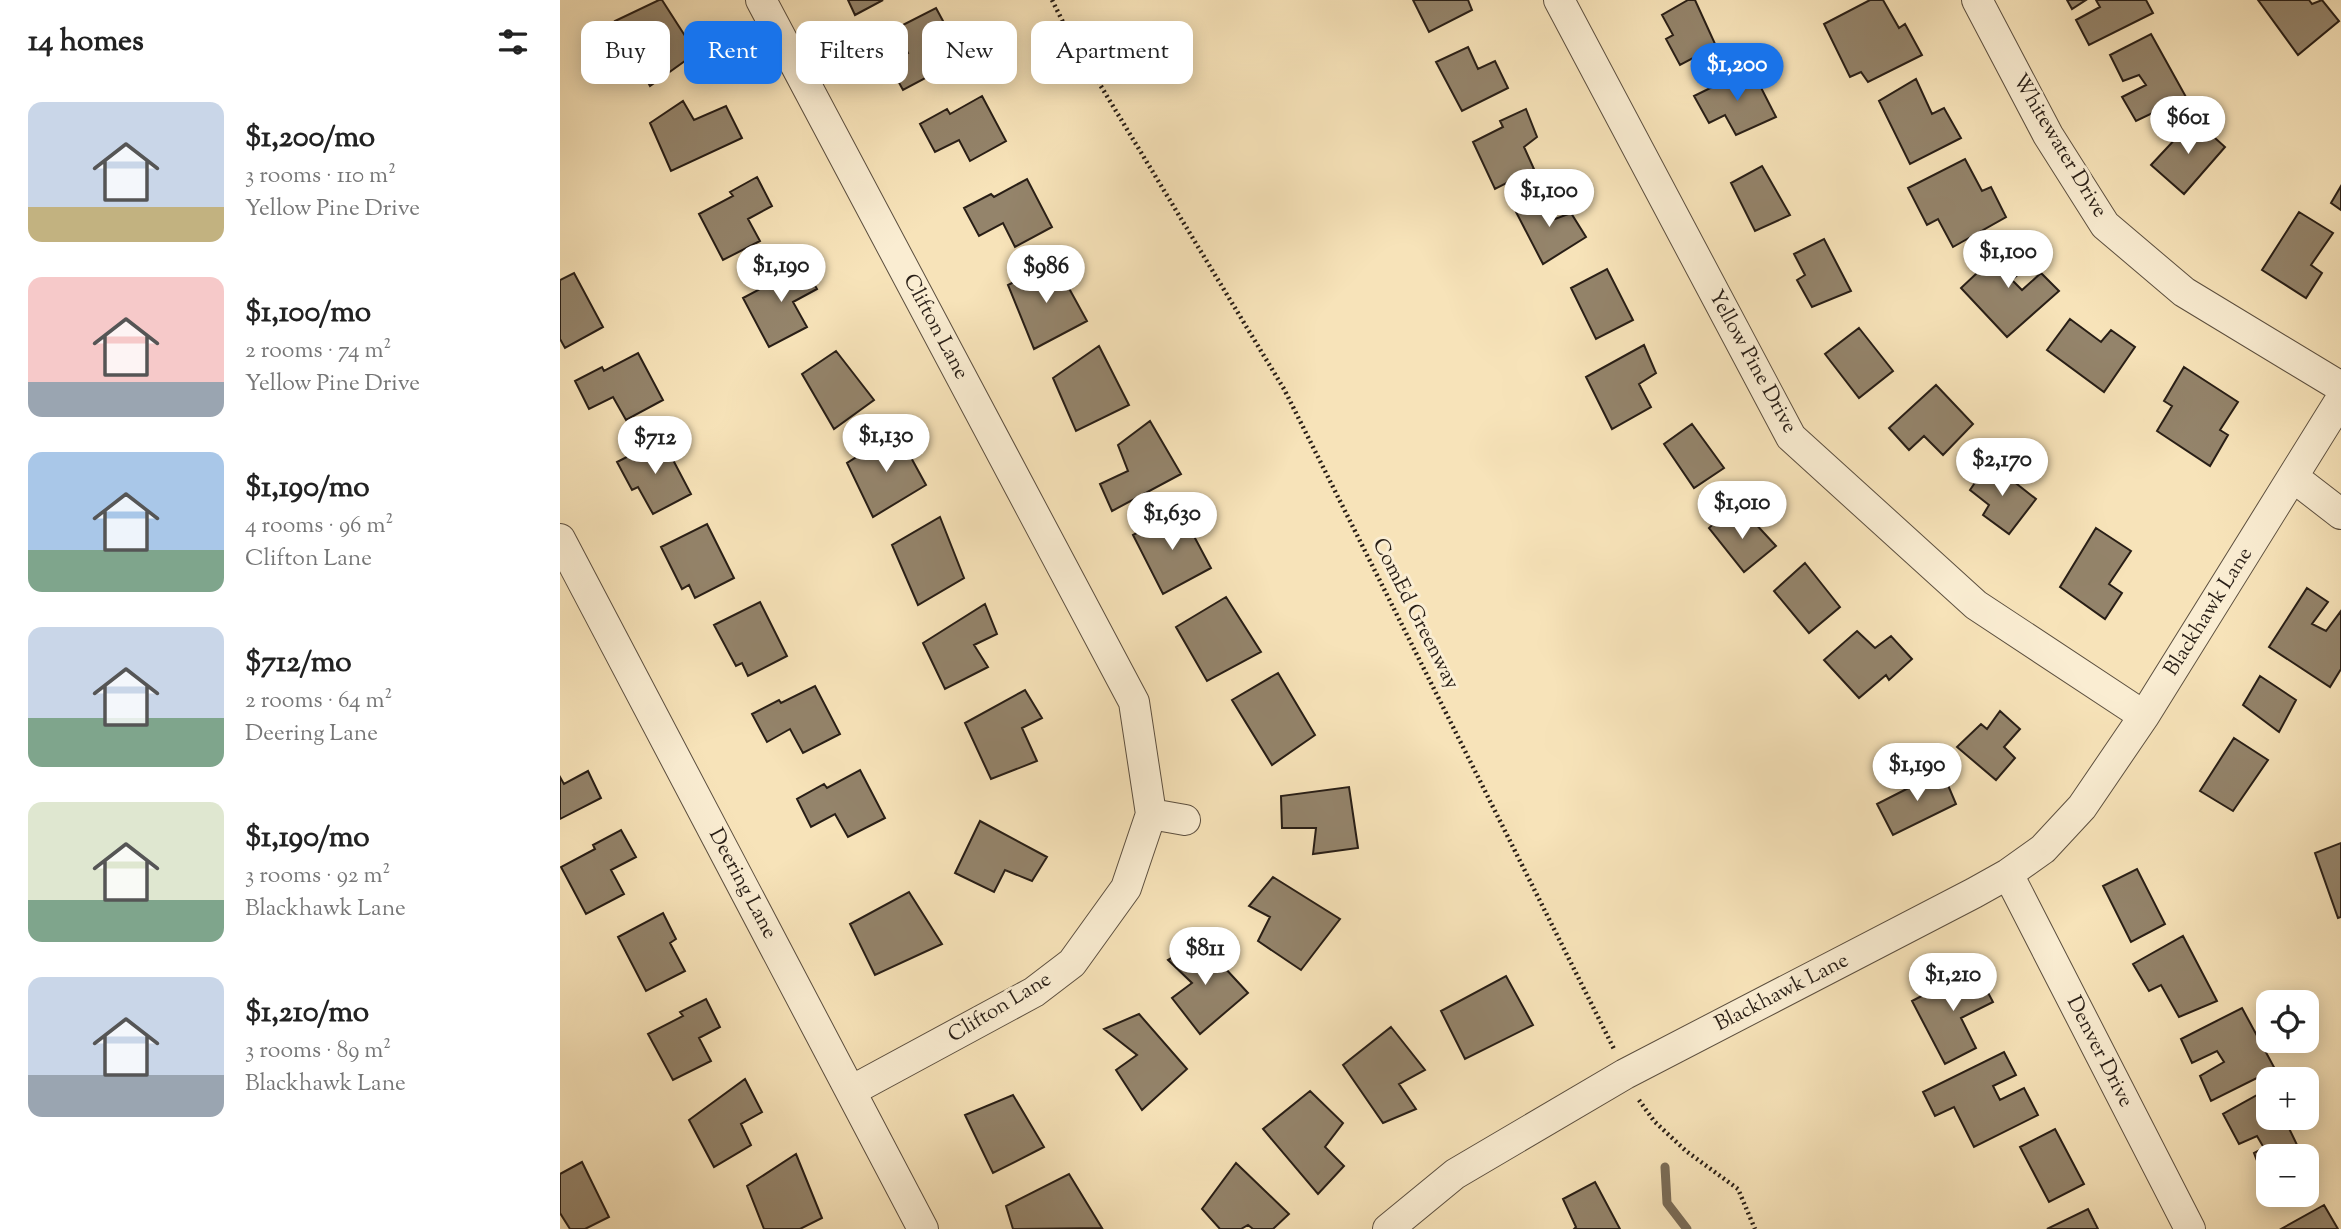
<!DOCTYPE html>
<meta charset="utf-8">
<style>
:root{--surface:#fff;--page:#f6f6f6;--text:#222;--muted:#767676;--accent:#1a73e8}
body{margin:0;font-family:"Sorts Mill Goudy",serif;background:var(--page);color:var(--text);height:100vh;display:flex;flex-direction:column;font-size:26px;white-space:nowrap}
*{box-sizing:border-box;margin:0}
p{font-size:23px;color:var(--muted)}
.icon{flex:none;width:38px;height:38px;fill:none;stroke:currentColor;stroke-width:2;stroke-linecap:round;stroke-linejoin:round}
.map{position:relative;flex:1;overflow:hidden}
.side{display:flex;flex-direction:column;background:var(--surface);width:560px}
.side>*{flex:none}
.banner{position:absolute;left:21px;top:21px;width:665px;height:63px;display:flex;gap:14px}
.fabs{position:absolute;left:1696px;top:990px;display:grid;gap:14px}
.fabs a{display:grid;place-items:center;width:63px;height:63px;border-radius:14px;background:var(--surface);box-shadow:0 4px 18px #0003;font-size:35px}
.price{position:absolute;translate:-50% -60px;padding:0 16px;border-radius:24px;background:#fff;color:#222;font-size:23px;line-height:46px;filter:drop-shadow(0 2px 4px #0008)}
.price::after{content:'';position:absolute;left:50%;top:42px;width:21px;height:16px;margin-left:-10px;background:inherit;clip-path:polygon(0 0,100% 0,50% 100%)}
.price.on{background:var(--accent);color:#fff}
ul{padding:0;list-style:none}
li{display:flex;align-items:center;gap:21px;height:175px;padding:0 28px}
li span{display:grid;place-items:center;flex:none;width:196px;height:140px;border-radius:14px;color:#555}
li>.icon{margin-inline-start:auto}
span .icon{width:84px;height:84px;fill:#fffc;stroke-width:1}
li b{font-size:30px}
h2{display:flex;justify-content:space-between;align-items:center;height:84px;padding:0 28px;font-size:30px}
.tag{padding:0 24px;border-radius:14px;background:var(--surface);box-shadow:0 4px 18px #0003;font-size:24px;line-height:63px}
.tag.on{background:var(--accent);color:#fff}
main{display:flex;flex:1;min-height:0}
.map>svg:first-child{display:block}
.lines{fill:none;stroke-linecap:round;stroke-linejoin:round}
.stream{stroke:#7a6c57;stroke-width:9}
.building{fill:#94846b;stroke:#281e16;stroke-width:2}
.minor-casing{stroke:#5c4f3f;stroke-width:32}
.path{stroke:#281e16;stroke-width:4.5;stroke-dasharray:2 3.5;stroke-linecap:butt}
.minor{stroke:#faedd2;stroke-width:30}
.labels{text-anchor:middle;dominant-baseline:central;stroke-width:6;stroke-linejoin:round;paint-order:stroke}
.street-label{font-size:21px;fill:#281e16;stroke:#faedd2}
</style>
<main>
<section class="side">
<h2>14 homes<svg class="icon" aria-label="filters" viewBox="0 0 24 24"><path d="M4 7h16M4 17h16"/><circle cx="9" cy="7" r="2"/><circle cx="15" cy="17" r="2"/></svg></h2>
<ul>
<li><span style="background:linear-gradient(#c9d6e8 75%,#c2b280 0)"><svg class="icon" aria-label="home" viewBox="0 0 24 24"><path d="M3 11l9-7 9 7M6 9v11h12V9"/></svg></span><div><b>$1,200/mo</b><p>3 rooms · 110 m²</p><p>Yellow Pine Drive</p></div></li>
<li><span style="background:linear-gradient(#f6c9c9 75%,#9aa5b1 0)"><svg class="icon" aria-label="home" viewBox="0 0 24 24"><path d="M3 11l9-7 9 7M6 9v11h12V9"/></svg></span><div><b>$1,100/mo</b><p>2 rooms · 74 m²</p><p>Yellow Pine Drive</p></div></li>
<li><span style="background:linear-gradient(#a9c7e8 70%,#7fa58c 0)"><svg class="icon" aria-label="home" viewBox="0 0 24 24"><path d="M3 11l9-7 9 7M6 9v11h12V9"/></svg></span><div><b>$1,190/mo</b><p>4 rooms · 96 m²</p><p>Clifton Lane</p></div></li>
<li><span style="background:linear-gradient(#c9d6e8 65%,#7fa58c 0)"><svg class="icon" aria-label="home" viewBox="0 0 24 24"><path d="M3 11l9-7 9 7M6 9v11h12V9"/></svg></span><div><b>$712/mo</b><p>2 rooms · 64 m²</p><p>Deering Lane</p></div></li>
<li><span style="background:linear-gradient(#dfe7d0 70%,#7fa58c 0)"><svg class="icon" aria-label="home" viewBox="0 0 24 24"><path d="M3 11l9-7 9 7M6 9v11h12V9"/></svg></span><div><b>$1,190/mo</b><p>3 rooms · 92 m²</p><p>Blackhawk Lane</p></div></li>
<li><span style="background:linear-gradient(#c9d6e8 70%,#9aa5b1 0)"><svg class="icon" aria-label="home" viewBox="0 0 24 24"><path d="M3 11l9-7 9 7M6 9v11h12V9"/></svg></span><div><b>$1,210/mo</b><p>3 rooms · 89 m²</p><p>Blackhawk Lane</p></div></li>
</ul>
</section>
<div class="map">
<svg width="1781" height="1229" viewBox="0 0 1781 1229">
<rect width="100%" height="100%" fill="#f7e3b9"/>
<filter id="stains"><feTurbulence type="fractalNoise" baseFrequency=".00286" numOctaves="4"/><feColorMatrix values="0 0 0 0 .2 0 0 0 0 .09 0 0 0 0 .02 0 0 0 .5 -.17"/></filter>
<radialGradient id="worn" r=".72"><stop offset=".6" stop-color="#630" stop-opacity="0"/><stop offset="1" stop-color="#630" stop-opacity=".3"/></radialGradient>
<g class="lines">
<!-- stream -->
<path class="stream" d="M1105 1167 1107 1203 1127 1229"/>
</g>
<!-- building -->
<path class="building" d="M99 0H102L136 53 90 86 55 21Z
M288 0H323L295 15Z
M853 0H908L912 10 869 32Z
M1128 0H1135L1156 46 1120 65 1106 39 1113 35 1102 15Z
M1310 0H1323L1339 28 1345 24 1362 55 1308 82 1301 72 1290 77 1264 24Z
M1507 0H1526L1512 9Z
M1536 0H1586L1593 13 1529 45 1516 20 1540 7Z
M1698 0H1749L1752 4 1762 0 1779 21 1738 55Z
M376 8 403 58 343 90 328 63 348 53 335 29Z
M1591 34 1626 97 1576 121 1562 97 1586 85 1579 75 1563 81 1550 55Z
M908 47 918 69 935 61 948 88 902 111 876 62Z
M1191 68 1216 117 1176 135 1165 115 1149 123 1134 96Z
M1356 79 1372 114 1384 108 1401 138 1350 164 1319 101Z
M422 96 446 141 410 161 399 140 375 152 360 124 387 109 390 114Z
M123 101 134 120 166 106 182 138 111 171 90 123Z
M966 109 977 137 964 147 974 169 935 189 913 142 943 127 940 121Z
M1634 119 1665 147 1624 194 1591 165Z
M1405 159 1422 191 1431 187 1446 217 1393 247 1378 219 1367 225 1348 188Z
M1202 166 1230 215 1195 231 1171 183Z
M197 177 212 206 188 219 200 241 163 260 139 214 173 196 170 192Z
M467 179 492 227 455 247 443 223 419 236 404 208 431 194 434 197Z
M1781 186V210L1771 203Z
M985 195 995 219 1011 213 1026 237 983 264 956 212Z
M1739 212 1773 233 1751 265 1762 273 1746 298 1702 270Z
M1264 239 1291 291 1252 307 1237 280 1245 275 1234 254Z
M1451 241 1472 262 1452 280 1462 290 1481 273 1499 291 1447 337 1401 288Z
M494 261 527 321 474 349 448 285Z
M242 262 257 289 233 302 247 327 209 347 183 298 217 280 215 276Z
M1047 269 1073 320 1036 339 1011 288Z
M14 273 43 327 5 348 0 339V280Z
M1510 319 1541 342 1551 330 1575 347 1544 392 1487 350Z
M1299 328 1333 371 1299 398 1265 354Z
M1084 345 1096 373 1079 384 1091 407 1052 429 1026 377Z
M539 346 569 405 516 431 493 378Z
M276 351 314 400 274 429 242 374Z
M78 353 103 400 66 420 53 397 29 409 15 381 42 367 44 371Z
M1624 367 1678 402 1660 430 1668 435 1650 466 1597 431 1612 406 1604 401Z
M1376 385 1413 424 1383 455 1364 436 1349 450 1329 428Z
M590 421 621 474 552 511 540 484 568 471 558 445Z
M1132 424 1164 468 1134 488 1104 444Z
M337 432 366 485 313 517 287 463Z
M102 439 131 494 93 514 78 487 72 490 57 462Z
M1429 462 1476 499 1449 534 1423 515 1429 505 1410 490Z
M620 510 651 568 603 594 573 535Z
M1168 510 1182 528 1193 521 1216 546 1184 572 1149 528Z
M380 517 404 578 358 605 332 545Z
M147 524 174 578 135 598 129 585 122 589 101 547Z
M1536 528 1571 551 1549 584 1562 593 1545 619 1500 587Z
M1245 563 1280 607 1249 633 1214 591Z
M1747 588 1768 602 1752 624 1766 631 1781 611V669L1770 687 1709 647Z
M666 597 701 652 647 681 616 627Z
M200 602 227 656 188 676 182 663 176 666 154 625Z
M425 604 437 634 414 645 428 667 385 689 363 643Z
M1297 631 1315 648 1331 636 1352 659 1329 680 1326 675 1299 698 1264 660Z
M718 673 755 735 712 765 672 700Z
M1700 676 1736 700 1719 732 1683 705Z
M255 686 280 734 243 753 230 729 207 742 192 714 219 700 221 703Z
M465 690 482 718 462 728 477 761 431 779 405 723Z
M1440 711 1460 729 1444 747 1455 758 1436 780 1397 747 1421 724 1427 729Z
M1674 738 1708 760 1673 811 1640 791Z
M300 770 325 818 288 837 275 814 251 827 237 799 264 784 267 788Z
M28 771 41 798 0 819V777L4 784Z
M1382 771 1396 804 1333 835 1317 804Z
M789 787 798 848 753 854 756 828H722L721 796Z
M420 821 487 857 472 881 445 870 434 892 395 873Z
M61 830 76 857 51 870 64 894 26 914 1 867 35 849 33 845Z
M1781 843V917L1778 918 1755 853Z
M1577 869 1605 924 1571 942 1543 886Z
M713 877 780 919 741 970 698 941 710 917 689 906Z
M349 892 382 944 315 975 290 924Z
M103 913 116 939 110 943 125 971 86 991 58 937Z
M1623 936 1657 1001 1619 1017 1601 985 1589 991 1573 964Z
M640 941 688 993 640 1034 612 998 632 983 608 960Z
M1415 968 1433 1002 1401 1018 1416 1048 1385 1064 1352 1001Z
M946 976 973 1025 905 1059 881 1011Z
M146 999 160 1027 139 1038 151 1061 113 1080 88 1034 123 1016 120 1012Z
M1682 1008 1715 1069 1651 1101 1640 1076 1664 1062 1657 1051 1632 1063 1621 1039Z
M579 1014 627 1069 582 1110 556 1070 577 1055 544 1029Z
M831 1027 865 1070 839 1084 856 1109 823 1123 783 1065Z
M1444 1052 1456 1075 1433 1086 1440 1100 1464 1088 1478 1115 1414 1147 1394 1107 1375 1116 1363 1092Z
M185 1079 202 1112 181 1124 191 1145 154 1167 129 1120Z
M1708 1089V1118H1724L1740 1151 1729 1157H1708V1167L1701 1171 1694 1153 1704 1148 1697 1136 1679 1144 1663 1114Z
M750 1091 783 1123 765 1147 784 1166 758 1194 703 1129Z
M453 1095 484 1147 433 1173 405 1115Z
M1495 1129 1524 1184 1489 1202 1460 1147Z
M236 1154 262 1218 240 1229H204L187 1186Z
M22 1162 49 1217 25 1229H10L0 1213V1174Z
M676 1163 729 1214 713 1229H693L688 1225 681 1229H660L642 1209Z
M509 1174 542 1228 453 1229 446 1206Z
M1035 1182 1060 1229H1014L1016 1227 1003 1199Z
M1764 1205 1778 1229H1721Z
M1528 1209 1538 1229H1487Z"/>
<g class="lines">
<defs>
<path id="minor" d="M201 0 574 702 591 814 566 888 512 963 474 992 291 1091
M999 0 1231 437 1416 605 1584 716
M1417 0 1488 135 1545 225 1624 292 1781 387
M1733 477 1781 514
M0 539 363 1229
M591 814 625 820
M1448 874 1630 1229
M828 1229 895 1174 1065 1074 1414 893 1448 874 1483 849 1522 807 1584 716 1781 399"/>
</defs>
<!-- minor casing -->
<use href="#minor" class="minor-casing"/>
<!-- path -->
<path class="path" d="M492 0 507 30 724 389 1054 1049
M1079 1100 1094 1121 1126 1151 1178 1189 1195 1229"/>
<!-- minor -->
<use href="#minor" class="minor"/>
</g>
<g class="labels">
<!-- street labels -->
<g class="street-label">
<text transform="translate(1499 146) rotate(59)">Whitewater Drive</text>
<text transform="translate(375 327) rotate(62)">Clifton Lane</text>
<text transform="translate(1192 362) rotate(61)">Yellow Pine Drive</text>
<text transform="translate(1649 612) rotate(-58)">Blackhawk Lane</text>
<text transform="translate(855 614) rotate(63)">ComEd Greenway</text>
<text transform="translate(182 884) rotate(62)">Deering Lane</text>
<text transform="translate(1222 993) rotate(-27)">Blackhawk Lane</text>
<text transform="translate(440 1008) rotate(-31)">Clifton Lane</text>
<text transform="translate(1539 1052) rotate(63)">Denver Drive</text>
</g>
</g>
<rect width="100%" height="100%" filter="url(#stains)"/>
<rect width="100%" height="100%" fill="url(#worn)"/>
</svg>
<div class="fabs">
<a><svg class="icon" aria-label="locate" viewBox="0 0 24 24"><circle cx="12" cy="12" r="6"/><path d="M12 2v4M12 18v4M2 12h4M18 12h4"/></svg></a>
<a>+</a>
<a>−</a>
</div>
<b class="price on" style="left:1177px;top:103px">$1,200</b>
<b class="price" style="left:1628px;top:156px">$601</b>
<b class="price" style="left:989px;top:229px">$1,100</b>
<b class="price" style="left:1448px;top:290px">$1,100</b>
<b class="price" style="left:221px;top:304px">$1,190</b>
<b class="price" style="left:486px;top:305px">$986</b>
<b class="price" style="left:326px;top:474px">$1,130</b>
<b class="price" style="left:95px;top:476px">$712</b>
<b class="price" style="left:1442px;top:498px">$2,170</b>
<b class="price" style="left:1182px;top:541px">$1,010</b>
<b class="price" style="left:612px;top:552px">$1,630</b>
<b class="price" style="left:1357px;top:803px">$1,190</b>
<b class="price" style="left:645px;top:987px">$811</b>
<b class="price" style="left:1393px;top:1013px">$1,210</b>
<div class="banner">
<a class="tag">Buy</a>
<a class="tag on">Rent</a>
<a class="tag">Filters</a>
<a class="tag">New</a>
<a class="tag">Apartment</a>
</div>
</div>
</main>
